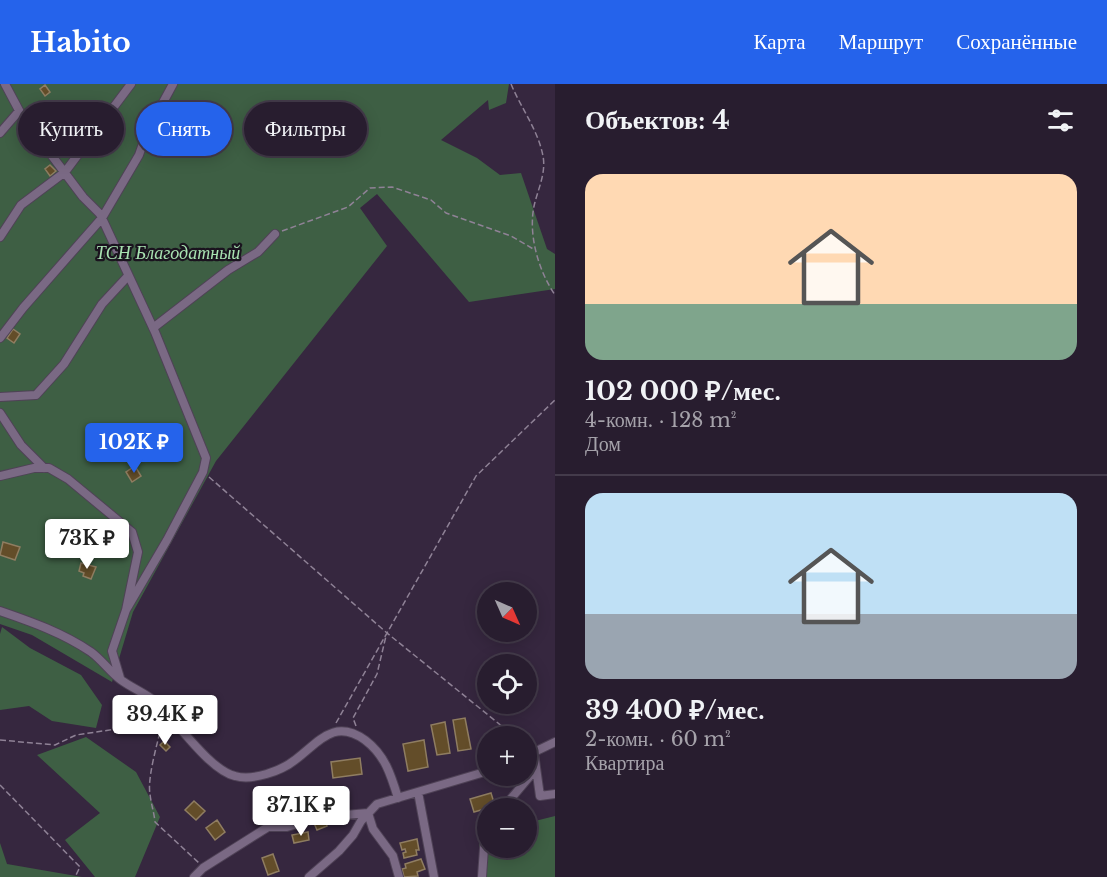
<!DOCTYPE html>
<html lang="ru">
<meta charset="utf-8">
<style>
:root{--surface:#281d2f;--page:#342a3b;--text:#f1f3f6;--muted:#a5a2aa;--line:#443b4b;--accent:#2563eb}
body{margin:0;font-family:"Libre Baskerville",serif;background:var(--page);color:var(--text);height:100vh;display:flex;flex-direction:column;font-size:22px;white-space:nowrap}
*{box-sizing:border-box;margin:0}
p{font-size:20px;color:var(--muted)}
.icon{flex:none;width:33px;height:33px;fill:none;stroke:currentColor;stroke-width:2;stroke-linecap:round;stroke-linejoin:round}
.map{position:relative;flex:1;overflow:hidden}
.details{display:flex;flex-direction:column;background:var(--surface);width:552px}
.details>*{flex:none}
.guide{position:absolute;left:18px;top:18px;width:447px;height:54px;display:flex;gap:12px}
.needle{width:39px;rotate:135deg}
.tools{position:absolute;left:477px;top:498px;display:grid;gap:12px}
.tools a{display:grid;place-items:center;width:60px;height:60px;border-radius:50%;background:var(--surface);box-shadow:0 3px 15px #0003,0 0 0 2px var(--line);font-size:30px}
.price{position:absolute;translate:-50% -51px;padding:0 14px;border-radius:6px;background:#fff;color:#222;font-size:20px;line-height:39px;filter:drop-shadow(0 2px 3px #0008)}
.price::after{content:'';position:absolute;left:50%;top:36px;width:18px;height:14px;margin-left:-9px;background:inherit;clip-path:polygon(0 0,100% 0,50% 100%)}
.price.active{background:var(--accent);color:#fff}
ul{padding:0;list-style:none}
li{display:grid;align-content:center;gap:12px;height:318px;padding:0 30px}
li+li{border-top:2px solid var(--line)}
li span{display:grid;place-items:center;height:186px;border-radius:18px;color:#555}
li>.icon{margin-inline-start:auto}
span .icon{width:108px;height:108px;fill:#fffc;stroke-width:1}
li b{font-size:26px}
h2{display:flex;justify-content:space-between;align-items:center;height:72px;padding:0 30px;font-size:26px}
.pill{padding:0 21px;border-radius:27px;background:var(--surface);box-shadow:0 3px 15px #0003,0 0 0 2px var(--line);font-size:21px;line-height:54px}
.pill.active{background:var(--accent);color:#fff}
header{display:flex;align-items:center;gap:36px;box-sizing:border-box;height:84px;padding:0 30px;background:var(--accent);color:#fff}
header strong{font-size:28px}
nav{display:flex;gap:33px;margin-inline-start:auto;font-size:21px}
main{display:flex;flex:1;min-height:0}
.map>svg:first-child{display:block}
.green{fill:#3e5f44}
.building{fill:#634d29;stroke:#8f7d61;stroke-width:1.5}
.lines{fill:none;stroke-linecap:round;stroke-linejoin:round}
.minor-casing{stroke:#4f4256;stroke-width:10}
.path{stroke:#8f8296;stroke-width:1.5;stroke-dasharray:6 3;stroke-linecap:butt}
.minor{stroke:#7a6984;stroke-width:8}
.labels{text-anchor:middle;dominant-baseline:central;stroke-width:4.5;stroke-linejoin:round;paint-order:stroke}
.park-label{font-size:18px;font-style:italic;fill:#a8e2b1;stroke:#1a131e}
</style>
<header>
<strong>Habito</strong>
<nav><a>Карта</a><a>Маршрут</a><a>Сохранённые</a></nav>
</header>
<main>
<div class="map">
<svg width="555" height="793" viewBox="0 0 555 793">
<rect width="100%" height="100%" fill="#36273f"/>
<!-- green -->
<path class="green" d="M0 0H509L506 19 489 26 488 16 441 56 477 74 500 91 521 89 547 165 555 170V205L469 218 377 110 360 124 387 162 216 377 133 528 112 598 32 551 0 540Z
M2 543 30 564 81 591 102 621 96 644 52 637 29 622 0 626V550Z
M86 653 136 688 160 733 135 793H95L65 756 100 729 37 671Z
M555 732V793H480L479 752 487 749 488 764H526L527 739Z
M0 759 7 780 82 793H0Z"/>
<!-- building -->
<path class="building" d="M45 1 50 8 45 12 40 5Z
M67 58 74 66 70 70 63 62Z
M50 81 56 87 50 92 45 85Z
M13 245 20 250 14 259 7 254Z
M135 382 141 392 132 398 126 388Z
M3 458 20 463 15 476 0 471Z
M81 479 96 483 91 495 83 492 84 489 79 487Z
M465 634 471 665 458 667 453 636Z
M445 638 450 669 437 671 431 641Z
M424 656 428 683 408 687 403 660Z
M164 657 170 663 166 667 160 661Z
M488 661V671L485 672 483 662Z
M360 674 362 690 333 694 331 678Z
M491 709 495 722 474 728 470 715Z
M194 717 205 727 196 736 185 726Z
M325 735 327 742 317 746 314 739Z
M217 736 225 748 215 756 206 744Z
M308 748 309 756 294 759 292 751Z
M417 755 419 766H416L417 771 404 774 403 769 406 768 405 765 402 766 400 759Z
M273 770 279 787 268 791 262 774Z
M421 775 425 785 417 788 418 792 404 793 402 785 406 784 405 780Z"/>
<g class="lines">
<defs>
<path id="minor" d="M5 0 22 32 83 113 100 130 155 248 206 374 203 388 167 456 126 526
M0 49 19 27
M0 153 21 121 65 88 131 0
M153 244 228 186 258 168 275 150
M0 254 23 224 102 134 139 71 147 48 173 0
M0 313 36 311 64 280 102 220 128 192
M0 329 21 361 44 384
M0 392 34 384H49L68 395 132 448 138 468 126 526 112 567 120 594
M0 527C32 538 63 549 91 568 102 576 110 588 121 596 132 604 145 609 156 618 176 636 209 686 235 692 253 697 281 687 295 676 319 658 334 634 365 656 385 671 391 691 398 714
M534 669 540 712 555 710
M526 672 555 658
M418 708 434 793
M503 724 536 685
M194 793 203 784 268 743H287L322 733 368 729 373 745 393 772 399 793
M309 793 339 767 353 751 361 737 377 720 488 687
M482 793 484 764 488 741"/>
</defs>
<!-- minor casing -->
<use href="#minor" class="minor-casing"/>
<!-- path -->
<path class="path" d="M511 0C521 24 538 46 543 72 546 88 539 103 535 118 527 148 538 186 555 211
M282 147 348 123 370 104 392 103 431 116 446 129 511 152 535 166
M209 393 387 549 514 652
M336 639 476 392 555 316
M162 640C158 657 147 694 150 710 151 720 154 728 155 738L199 779
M356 642 353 634 377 590 386 552
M0 656 55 661 76 651 163 638
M0 701 80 783 75 793"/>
<!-- minor -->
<use href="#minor" class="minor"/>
</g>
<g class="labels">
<!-- park labels -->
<g class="park-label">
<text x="168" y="169">ТСН Благодатный</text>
</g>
</g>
</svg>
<div class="tools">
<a><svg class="needle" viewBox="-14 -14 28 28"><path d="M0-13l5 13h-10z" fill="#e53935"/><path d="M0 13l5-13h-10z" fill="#a5a2aa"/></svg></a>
<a><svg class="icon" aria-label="locate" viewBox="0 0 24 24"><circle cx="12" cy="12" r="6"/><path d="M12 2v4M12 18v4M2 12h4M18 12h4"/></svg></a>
<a>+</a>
<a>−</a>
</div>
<b class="price active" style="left:134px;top:390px">102K ₽</b>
<b class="price" style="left:87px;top:486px">73K ₽</b>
<b class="price" style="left:165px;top:662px">39.4K ₽</b>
<b class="price" style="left:301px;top:753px">37.1K ₽</b>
<div class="guide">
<a class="pill">Купить</a>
<a class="pill active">Снять</a>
<a class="pill">Фильтры</a>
</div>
</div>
<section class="details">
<h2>Объектов: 4<svg class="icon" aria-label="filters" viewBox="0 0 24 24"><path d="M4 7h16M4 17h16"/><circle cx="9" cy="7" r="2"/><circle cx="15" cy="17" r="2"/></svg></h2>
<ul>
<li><span style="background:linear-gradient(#ffd9b3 70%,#7fa58c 0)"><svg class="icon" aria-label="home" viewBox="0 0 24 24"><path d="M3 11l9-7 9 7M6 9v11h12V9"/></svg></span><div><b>102 000 ₽/мес.</b><p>4-комн. · 128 m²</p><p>Дом</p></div></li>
<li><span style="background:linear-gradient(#bfe0f5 65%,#9aa5b1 0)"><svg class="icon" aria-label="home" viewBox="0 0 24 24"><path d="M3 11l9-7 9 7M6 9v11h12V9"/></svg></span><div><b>39 400 ₽/мес.</b><p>2-комн. · 60 m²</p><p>Квартира</p></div></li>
</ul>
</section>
</main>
